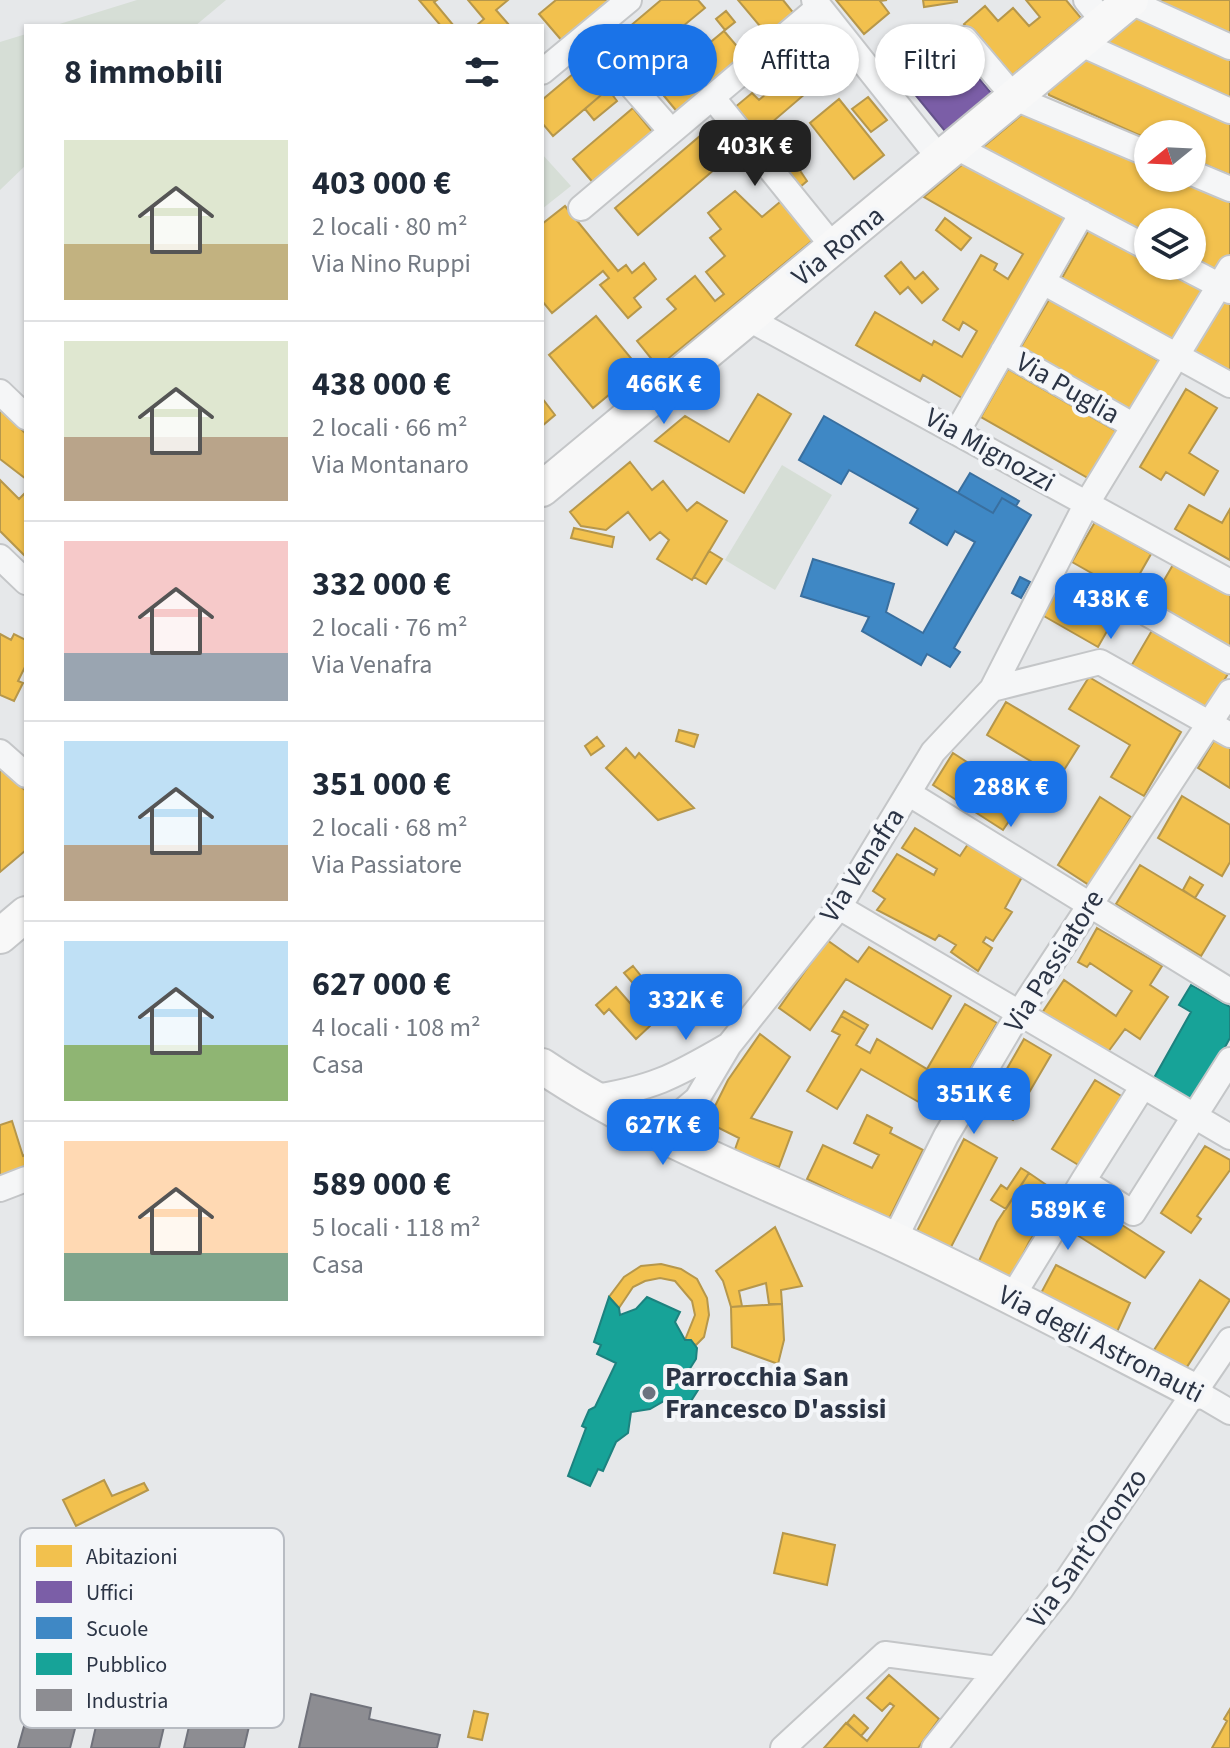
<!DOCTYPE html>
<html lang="it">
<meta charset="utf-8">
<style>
:root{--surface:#fff;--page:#f6f6f7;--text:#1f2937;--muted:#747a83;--line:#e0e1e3;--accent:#1a73e8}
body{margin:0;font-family:"Source Sans 3",sans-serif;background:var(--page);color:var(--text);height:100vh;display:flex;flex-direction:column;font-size:30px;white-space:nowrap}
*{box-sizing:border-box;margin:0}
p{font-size:26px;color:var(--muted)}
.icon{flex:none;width:44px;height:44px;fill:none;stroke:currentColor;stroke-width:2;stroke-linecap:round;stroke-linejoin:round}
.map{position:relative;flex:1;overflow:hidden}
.details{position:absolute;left:24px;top:24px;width:520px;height:1312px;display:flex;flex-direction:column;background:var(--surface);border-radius:0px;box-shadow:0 2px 6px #0004}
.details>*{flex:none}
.hud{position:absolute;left:568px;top:24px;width:542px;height:72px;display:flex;gap:16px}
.needle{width:52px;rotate:252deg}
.tools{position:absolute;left:1134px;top:120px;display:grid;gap:16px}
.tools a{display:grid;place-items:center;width:72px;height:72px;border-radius:50%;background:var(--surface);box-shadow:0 2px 6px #0004;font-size:40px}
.price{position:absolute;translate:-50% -68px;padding:0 18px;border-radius:16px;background:var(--accent);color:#fff;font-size:26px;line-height:52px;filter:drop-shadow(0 2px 4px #0008)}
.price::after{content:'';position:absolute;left:50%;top:48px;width:24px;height:18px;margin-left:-12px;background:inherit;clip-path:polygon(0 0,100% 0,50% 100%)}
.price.active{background:#222;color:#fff}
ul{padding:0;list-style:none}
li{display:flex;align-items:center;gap:24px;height:200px;padding:0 40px}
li+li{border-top:2px solid var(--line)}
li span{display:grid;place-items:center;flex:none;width:224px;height:160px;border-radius:0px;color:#555}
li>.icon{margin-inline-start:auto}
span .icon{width:96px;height:96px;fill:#fffc;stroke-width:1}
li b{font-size:34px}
h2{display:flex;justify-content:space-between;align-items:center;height:96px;padding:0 40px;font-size:34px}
.tag{padding:0 28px;border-radius:36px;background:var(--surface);box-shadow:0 2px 6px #0004;font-size:28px;line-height:72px}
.tag.active{background:var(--accent);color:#fff}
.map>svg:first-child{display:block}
.green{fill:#d6ded6}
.homes{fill:#f2c14e;stroke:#b6974b;stroke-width:2}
.offices{fill:#7b5ea7;stroke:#63518a;stroke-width:2}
.schools{fill:#3f88c5;stroke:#396f9f;stroke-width:2}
.public{fill:#17a398;stroke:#1d827f;stroke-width:2}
.industry{fill:#8d8d92;stroke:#70727b;stroke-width:2}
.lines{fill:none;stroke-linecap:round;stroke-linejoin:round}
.street-casing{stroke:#c4c6c8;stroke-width:28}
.secondary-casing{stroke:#c4c6c8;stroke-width:38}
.street{stroke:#f5f6f7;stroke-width:24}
.secondary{stroke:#f8f8f8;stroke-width:34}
.poi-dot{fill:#6c737f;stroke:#f4f6f9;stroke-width:3}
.labels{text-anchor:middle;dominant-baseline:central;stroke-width:8;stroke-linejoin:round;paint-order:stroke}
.street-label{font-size:28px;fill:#2b3445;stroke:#f4f6f9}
.poi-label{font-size:28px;font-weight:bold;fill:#2b3445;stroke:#f4f6f9;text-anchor:start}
.key{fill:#f4f6f9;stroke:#b8bcc3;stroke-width:2}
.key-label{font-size:22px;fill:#2b3445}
</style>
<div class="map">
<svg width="1230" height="1748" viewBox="0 0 1230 1748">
<rect width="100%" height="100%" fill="#e6e8ea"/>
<!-- green -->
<path class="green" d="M137 0H226L195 26H53Z
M26 34V165L0 190V42Z
M542 154 571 186 542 209Z
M782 465 832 495 775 590 725 560Z"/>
<!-- homes -->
<path class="homes" d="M419 0H437L434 2 454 26H441Z
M468 0H508L496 10 510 26H476L484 19Z
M556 0H613L563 42 539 14Z
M661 0H698L705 8 653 51 672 74 724 31 747 58 679 114 616 38Z
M738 0H783L796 16 770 38Z
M836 0H887L880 1 889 13 864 34Z
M923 0H957V2L924 7Z
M1026 0H1066L1081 18 1009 78 964 24 985 6 998 21 1013 8 1029 26 1040 17Z
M1157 0H1230V38L1155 2Z
M726 11 735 22 725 30 716 19Z
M1140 15 1230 55V103L1104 45Z
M814 34 824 45 812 56 802 44Z
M824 45 840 64 757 135 734 108 752 93 759 100 768 92 765 88 795 63 799 67Z
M592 58 614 84 553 136 542 123V100Z
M1088 58 1230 121V175L1192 159V134H1148V139L1049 95 1048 92Z
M608 89 617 101 594 120 585 109Z
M868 97 887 120 871 132 852 109Z
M839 99 884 155 854 179 810 123Z
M633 108 655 135 595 185 573 159Z
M1025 112 1148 166V178H1176L1230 202V255L1219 273 1192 259V222H1148V236L982 148Z
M707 130 729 157 638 235 615 208Z
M787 151 807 181 800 187 776 159Z
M963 164 1069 218 962 398 923 375 920 381 856 345 875 312 932 345 934 341 962 357 977 331 963 322 959 330 943 320 981 255 997 264 994 270 1008 279 1023 254 924 197Z
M735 191 762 217 786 197 818 236 658 367 637 341 676 309 667 299 695 276 715 301 724 294 706 272 725 256 710 238 721 229 708 213Z
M565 206 618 271 626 265 632 273 644 263 656 279 634 298 641 307 628 318 600 285 609 278 603 271 552 313 542 301V224Z
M945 218 971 238 961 250 936 230Z
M1090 228 1148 259V266H1162L1209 291 1177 343 1062 278Z
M901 262 915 279 923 272 938 289 922 303 908 287 900 294 885 276Z
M1050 298 1164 364 1134 413 1021 347Z
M1220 300 1230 304V375L1189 351Z
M596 316 640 369 593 408 549 355Z
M1008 369 1121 434 1093 481 981 417Z
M1186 389 1217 408 1189 453 1218 471 1204 495 1166 472 1161 480 1140 467Z
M758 394 791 414 744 493 655 441 685 416 729 442Z
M542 398 555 415 542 426Z
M0 408 26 434V479L0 459Z
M630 462 652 490 663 481 687 511 697 502 727 521 692 580 657 559 669 540 660 532 650 540 628 512 606 530 581 526 570 512Z
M0 480 19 499 26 492V557L0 531Z
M1189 505 1222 523 1230 509V560L1175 529Z
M1095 522 1151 554 1098 647 1042 615 1061 582 1105 608 1116 587 1072 562Z
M574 528 614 537 612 547 571 538Z
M709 551 722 559 706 584 694 577Z
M1174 563 1230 594V652L1149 606Z
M1154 627 1230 670 1207 711 1130 668Z
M0 634 11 640 14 634 26 640V665L18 681 23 683 14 701 0 695Z
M1089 677 1181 732 1144 796 1111 777 1130 745 1069 709Z
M1006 702 1079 746 1059 778 987 735Z
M679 730 698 735 694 747 676 741Z
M597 737 604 746 591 755 585 746Z
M1216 737 1230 745V788L1198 768Z
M626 748 635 758 639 753 694 808 658 820 606 768Z
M953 753 1024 799 1003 830 933 785Z
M0 769 26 791V850L0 872Z
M1182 796 1230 825V862L1222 876 1158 838Z
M1100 797 1131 817 1089 885 1058 865Z
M915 828 960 856 968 844 1022 877 1005 908 1012 912 993 941 986 937 983 942 992 948 978 971 951 952 956 945 939 935 935 940 877 910 885 899 873 891 897 854 934 875 937 869 902 848Z
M1140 865 1225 916 1201 956 1116 904Z
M1190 877 1203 885 1195 898 1183 890Z
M1097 928 1162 966 1150 985 1168 997 1140 1039 1125 1029 1108 1052 1042 1013 1064 980 1116 1016 1132 991 1090 963 1087 967 1078 962Z
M827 940 858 962 869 947 951 996 932 1029 846 979 810 1030 779 1008Z
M633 966 645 981 637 988 624 973Z
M616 987 650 1026 636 1039 609 1009 604 1014 596 1005Z
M965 1004 997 1023 943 1116 861 1069 837 1109 807 1091 840 1035 832 1031 841 1016 865 1030 856 1045 870 1053 877 1039 927 1069Z
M844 1011 868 1025 865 1030 841 1016Z
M760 1034 790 1057 751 1118 792 1132 779 1167 734 1152 739 1138 707 1122 728 1080Z
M1024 1039 1051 1055 1013 1120 986 1105Z
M1095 1080 1123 1097 1080 1166 1052 1149Z
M867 1115 892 1128 890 1133 923 1150 889 1219 807 1179 823 1145 872 1168 879 1155 854 1143Z
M12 1121 23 1156 26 1155V1179L4 1186 0 1174V1125Z
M964 1139 997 1158 950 1249 916 1233Z
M1205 1146 1230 1160V1170L1197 1216 1201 1219 1191 1233 1161 1213Z
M1021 1168 1029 1173 1006 1209 991 1200 1001 1185 1007 1189Z
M1029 1173 1061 1195 1029 1242 1011 1279 978 1263 997 1222Z
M1094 1207 1164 1252 1145 1278 1077 1235Z
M775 1227 802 1286 781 1290 782 1304H769L766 1283 739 1291 742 1306 731 1307 723 1281 716 1271Z
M661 1264 681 1269 697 1279 707 1298 709 1315 704 1337 696 1345 685 1340 695 1315 692 1301 675 1281 660 1278 645 1281 633 1287 619 1308 609 1297 624 1277 641 1266Z
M1056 1265 1130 1303 1116 1334 1040 1295Z
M1200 1280 1230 1300 1183 1373 1152 1353Z
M782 1304 784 1340 778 1364 732 1347 731 1307Z
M104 1480 112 1496 144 1483 148 1490 76 1526 63 1500Z
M783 1533 835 1545 827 1585 774 1573Z
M889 1675 939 1719 918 1748H824L846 1723 867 1741 894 1706 890 1703 882 1711 867 1698Z
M1230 1709V1748H1212L1227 1721 1224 1719Z
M474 1711 488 1714 482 1740 468 1737Z
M854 1715 868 1728 861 1736 847 1723Z"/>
<!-- offices -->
<path class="offices" d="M946 39 991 93 945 131 899 75Z"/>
<!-- schools -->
<path class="schools" d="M824 416 993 513 1002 498 1031 515 954 648 960 652 950 667 927 654 921 665 862 631 869 617 801 596 813 559 894 584 886 612 923 633 975 542 955 531 947 545 910 523 918 509 849 470 841 484 799 460Z
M970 473 1019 501 1016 506 1002 498 993 513 958 493Z
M1020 577 1030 582 1021 598 1012 593Z"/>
<!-- public -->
<path class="public" d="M1191 985 1230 1007V1038L1195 1102 1154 1078 1191 1012 1179 1005Z
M609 1297 619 1308 620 1315 636 1309 647 1297 680 1312 675 1322 685 1340H691L697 1348 696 1359 682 1381 698 1390 684 1412 671 1397 650 1409 631 1412 628 1433 616 1442 603 1471 598 1469 590 1486 568 1476 586 1428 582 1426 589 1410 595 1407 616 1363 597 1354 601 1345 594 1342Z"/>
<!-- industry -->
<path class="industry" d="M119 1625 185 1637 159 1748H91Z
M208 1645 265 1658 244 1748H184Z
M311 1694 371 1708 369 1719 440 1735 437 1748H299Z
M30 1705 78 1717 70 1748H18Z"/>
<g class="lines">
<defs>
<path id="street" d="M814 0 941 160
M1086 0 1104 22
M1129 1 1230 47
M587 35 671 131
M965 39 1015 98 1148 154
M1079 43 1230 111
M542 72 629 0
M712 97 835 249
M956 147 1148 248
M1192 173 1230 189
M581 208 819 7
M1182 266 1230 291
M1043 282 1230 385
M749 319 1230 582
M1003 351 1134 426
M0 392 26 417
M957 432 1082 213
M0 557 26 582
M1148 614 1230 661
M992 689 1100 662 1230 735
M0 752 26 775
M908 793 1230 991
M839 907 1230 1137
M1143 1086 1083 1181 1133 1213 1230 1060
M589 1098C651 1089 674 1077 727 1046
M648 1129 673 1119 697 1099 729 1045 839 907 933 752 992 689 1087 503 1230 268
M0 1189 26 1179
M894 1240 946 1136 1019 1013 1230 692
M1012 1297 1083 1181
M1196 1392 1230 1412
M783 1748 885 1654 997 1669
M934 1748 1061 1589 1230 1340"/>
<path id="secondary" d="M542 489 1131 0
M0 936 26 914
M542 1066C650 1139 774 1184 891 1238 994 1286 1095 1340 1196 1392"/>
</defs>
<!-- street casing -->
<use href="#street" class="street-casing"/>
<!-- secondary casing -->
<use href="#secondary" class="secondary-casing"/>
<!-- street -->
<use href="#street" class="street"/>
<!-- secondary -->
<use href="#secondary" class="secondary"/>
</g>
<!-- markers -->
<circle class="poi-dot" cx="649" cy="1393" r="8"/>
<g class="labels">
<!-- street labels -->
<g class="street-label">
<text transform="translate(838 246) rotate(-39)">Via Roma</text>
<text transform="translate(1068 388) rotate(30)">Via Puglia</text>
<text transform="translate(990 450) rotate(29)">Via Mignozzi</text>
<text transform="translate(862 865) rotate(-57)">Via Venafra</text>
<text transform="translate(1054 961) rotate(-58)">Via Passiatore</text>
<text transform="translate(1101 1344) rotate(27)">Via degli Astronauti</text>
<text transform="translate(1087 1548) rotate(-55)">Via Sant'Oronzo</text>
</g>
<!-- poi labels -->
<g class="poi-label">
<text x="665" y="1377">Parrocchia San<tspan x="665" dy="32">Francesco D'assisi</tspan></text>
</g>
</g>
<!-- legend -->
<rect x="20" y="1528" width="264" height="200" rx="12" class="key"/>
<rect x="36" y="1545" width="36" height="22" fill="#f2c14e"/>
<rect x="36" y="1581" width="36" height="22" fill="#7b5ea7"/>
<rect x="36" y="1617" width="36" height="22" fill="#3f88c5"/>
<rect x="36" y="1653" width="36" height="22" fill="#17a398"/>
<rect x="36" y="1689" width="36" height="22" fill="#8d8d92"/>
<g class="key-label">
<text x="86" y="1564">Abitazioni</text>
<text x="86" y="1600">Uffici</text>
<text x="86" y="1636">Scuole</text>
<text x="86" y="1672">Pubblico</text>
<text x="86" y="1708">Industria</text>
</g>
</svg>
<div class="tools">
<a><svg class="needle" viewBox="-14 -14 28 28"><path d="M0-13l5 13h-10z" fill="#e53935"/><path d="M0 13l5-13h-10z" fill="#747a83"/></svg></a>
<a><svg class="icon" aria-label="layers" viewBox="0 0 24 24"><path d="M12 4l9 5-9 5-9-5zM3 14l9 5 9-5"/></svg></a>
</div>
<b class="price active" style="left:755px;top:188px">403K €</b>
<b class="price" style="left:664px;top:426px">466K €</b>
<b class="price" style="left:1111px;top:641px">438K €</b>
<b class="price" style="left:1011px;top:829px">288K €</b>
<b class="price" style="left:686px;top:1042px">332K €</b>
<b class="price" style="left:974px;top:1136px">351K €</b>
<b class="price" style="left:663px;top:1167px">627K €</b>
<b class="price" style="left:1068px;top:1252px">589K €</b>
<div class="hud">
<a class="tag active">Compra</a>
<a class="tag">Affitta</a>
<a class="tag">Filtri</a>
</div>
<section class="details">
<h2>8 immobili<svg class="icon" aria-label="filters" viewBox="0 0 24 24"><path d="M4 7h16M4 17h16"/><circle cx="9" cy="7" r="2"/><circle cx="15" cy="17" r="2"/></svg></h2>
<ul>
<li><span style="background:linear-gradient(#dfe7d0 65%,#c2b280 0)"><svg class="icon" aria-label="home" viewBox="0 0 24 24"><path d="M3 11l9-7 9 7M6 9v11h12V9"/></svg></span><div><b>403 000 €</b><p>2 locali · 80 m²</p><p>Via Nino Ruppi</p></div></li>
<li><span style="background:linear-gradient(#dfe7d0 60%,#b9a48a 0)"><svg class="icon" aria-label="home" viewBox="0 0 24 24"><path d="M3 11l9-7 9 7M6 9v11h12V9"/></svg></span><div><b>438 000 €</b><p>2 locali · 66 m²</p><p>Via Montanaro</p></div></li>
<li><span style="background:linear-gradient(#f6c9c9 70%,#9aa5b1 0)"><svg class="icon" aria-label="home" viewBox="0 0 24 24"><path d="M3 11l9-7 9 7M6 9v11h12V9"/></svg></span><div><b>332 000 €</b><p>2 locali · 76 m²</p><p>Via Venafra</p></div></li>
<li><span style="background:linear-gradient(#bfe0f5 65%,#b9a48a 0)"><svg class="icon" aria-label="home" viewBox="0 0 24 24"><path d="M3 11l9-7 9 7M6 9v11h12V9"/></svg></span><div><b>351 000 €</b><p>2 locali · 68 m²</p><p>Via Passiatore</p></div></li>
<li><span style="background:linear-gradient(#bfe0f5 65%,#8fb573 0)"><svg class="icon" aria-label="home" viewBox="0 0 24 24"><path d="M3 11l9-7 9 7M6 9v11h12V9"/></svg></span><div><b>627 000 €</b><p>4 locali · 108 m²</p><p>Casa</p></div></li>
<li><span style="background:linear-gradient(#ffd9b3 70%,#7fa58c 0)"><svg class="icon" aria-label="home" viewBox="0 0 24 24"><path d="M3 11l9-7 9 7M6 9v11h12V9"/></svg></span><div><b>589 000 €</b><p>5 locali · 118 m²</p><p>Casa</p></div></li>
</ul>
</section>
</div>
